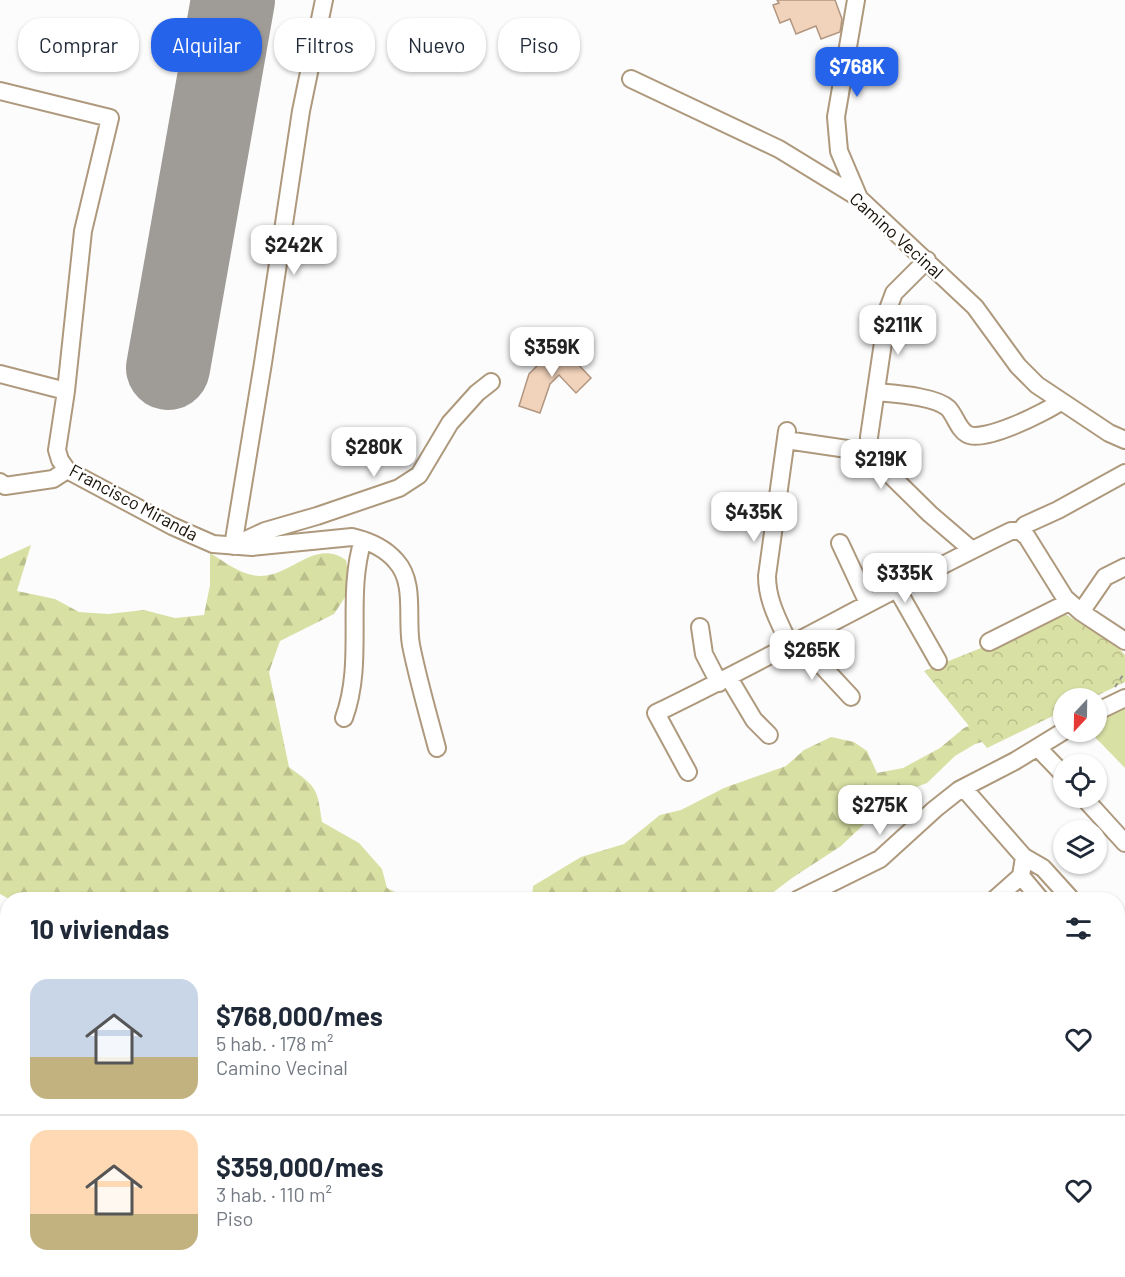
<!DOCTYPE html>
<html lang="es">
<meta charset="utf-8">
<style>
:root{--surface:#fff;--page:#f2f2f3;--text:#1f2937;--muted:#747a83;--line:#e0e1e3;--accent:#2563eb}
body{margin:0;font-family:Barlow,sans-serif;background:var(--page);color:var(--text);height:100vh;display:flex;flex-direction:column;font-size:22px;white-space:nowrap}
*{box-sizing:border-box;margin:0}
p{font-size:20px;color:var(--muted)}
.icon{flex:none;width:33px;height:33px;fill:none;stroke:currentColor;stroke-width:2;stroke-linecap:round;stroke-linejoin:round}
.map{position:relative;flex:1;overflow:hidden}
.side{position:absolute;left:0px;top:892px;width:1125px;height:386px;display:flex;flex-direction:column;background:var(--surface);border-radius:24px 24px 0 0;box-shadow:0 2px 4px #0004}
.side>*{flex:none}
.guide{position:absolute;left:18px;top:18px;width:600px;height:54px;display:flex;gap:12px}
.needle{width:39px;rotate:202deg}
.fabs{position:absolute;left:1053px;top:688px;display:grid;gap:12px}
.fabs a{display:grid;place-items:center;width:54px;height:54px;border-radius:50%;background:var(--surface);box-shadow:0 2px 4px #0004;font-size:30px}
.price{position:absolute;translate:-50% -51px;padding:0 14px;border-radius:12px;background:#fff;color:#222;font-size:20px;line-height:39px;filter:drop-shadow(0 2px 3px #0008)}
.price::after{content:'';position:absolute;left:50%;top:36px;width:18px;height:14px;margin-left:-9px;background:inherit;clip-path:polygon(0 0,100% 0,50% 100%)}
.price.active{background:var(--accent);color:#fff}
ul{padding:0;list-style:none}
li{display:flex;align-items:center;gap:18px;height:150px;padding:0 30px}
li+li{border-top:2px solid var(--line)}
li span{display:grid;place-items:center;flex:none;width:168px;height:120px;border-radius:18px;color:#555}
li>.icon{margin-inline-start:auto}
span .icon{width:72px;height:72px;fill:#fffc;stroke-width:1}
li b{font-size:26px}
h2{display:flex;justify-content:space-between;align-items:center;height:72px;padding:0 30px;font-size:26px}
.pill{padding:0 21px;border-radius:24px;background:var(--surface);box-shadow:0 2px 4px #0004;font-size:21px;line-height:54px}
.pill.active{background:var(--accent);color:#fff}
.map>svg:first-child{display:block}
.green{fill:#d9e0a4}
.forest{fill:url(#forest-firs)}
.park{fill:url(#park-crowns)}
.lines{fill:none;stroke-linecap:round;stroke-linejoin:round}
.runway{stroke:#9f9c98;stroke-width:84}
.building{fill:#f1d3bb;stroke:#b29680;stroke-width:1.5}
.minor-casing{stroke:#ae997d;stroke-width:20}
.major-casing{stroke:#ae997d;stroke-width:24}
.path{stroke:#95928d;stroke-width:2;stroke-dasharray:4.5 4.5;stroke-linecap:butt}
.minor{stroke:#fff;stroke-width:16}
.major{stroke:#fff;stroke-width:21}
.labels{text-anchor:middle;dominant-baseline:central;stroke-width:5;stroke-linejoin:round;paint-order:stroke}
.street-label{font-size:18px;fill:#160f05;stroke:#fff}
</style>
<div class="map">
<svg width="1125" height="1277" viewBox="0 0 1125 1277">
<defs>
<pattern id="forest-firs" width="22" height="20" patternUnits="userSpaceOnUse" patternTransform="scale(1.5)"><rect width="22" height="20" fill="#d9e0a4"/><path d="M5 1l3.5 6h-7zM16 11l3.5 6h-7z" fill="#babf8c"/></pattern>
<pattern id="park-crowns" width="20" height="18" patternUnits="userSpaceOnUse" patternTransform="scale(1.5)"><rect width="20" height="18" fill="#d9e0a4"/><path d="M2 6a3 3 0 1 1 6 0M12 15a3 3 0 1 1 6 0" fill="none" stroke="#babf8c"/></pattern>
</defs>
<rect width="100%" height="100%" fill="#fcfcfc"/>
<!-- green -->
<path class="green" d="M1125 701V768L1090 732H1096L1097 715Z
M0 1124 7 1143V1174L0 1173Z"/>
<!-- forest -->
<path class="forest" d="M31 545 17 591 55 599 79 612 108 614 144 610 175 618 204 615 210 585V553C225 562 242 576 260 576 292 576 315 538 346 560L351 588 334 614 280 641 269 672 289 767C317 788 317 787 322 822L359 843 382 869 387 888 411 900H11L0 894V559Z
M994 715 1000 737 975 744 955 756 927 783 895 795 841 846 792 878 763 900H532L533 886 581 857 624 844 660 815 681 810 724 788 786 766 804 750 831 737 854 742 867 751 877 773 903 768 940 748 964 728Z"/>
<!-- park -->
<path class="park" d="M1065 614 1115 644 1125 655V682L1090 699H1064L1063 711 987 748 924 671Z"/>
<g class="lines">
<!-- runway -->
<path class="runway" d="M168 368 233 0"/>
</g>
<!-- building -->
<path class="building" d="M777 0H835L842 19 840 32 821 39 816 26 796 34 790 19 780 23 773 5 779 3Z
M559 344 591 378 576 393 559 375 550 384 540 413 519 406 529 374Z"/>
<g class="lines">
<defs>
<path id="minor" d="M856 0 836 117 839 151 859 198
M631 79 779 149 859 198 975 307 1018 366 1037 385 1109 433 1125 440
M0 91 110 118 83 231 66 391 57 450 60 460 67 470 172 526 213 544 252 547 352 537C369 541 385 548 396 561 416 583 406 618 411 645 418 680 428 714 437 748
M0 374 66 391
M876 392C895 394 934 396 948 408 955 415 958 429 967 434 982 444 1046 412 1060 402
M787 431 767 576C767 602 780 623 790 646
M786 440 854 450 870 455 930 514 972 550
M870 455 869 437 888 309 894 293 927 260
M0 482 5 486 53 479 67 470
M1020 531 1025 525 1058 510 1125 473
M840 543 868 603
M237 544 265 531 317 516 399 488 419 475 450 423 477 393 491 382
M233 546 263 363 301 111 324 0
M897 589 938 661
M1081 612 1105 577 1125 567
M700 627 704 654 719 683
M799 641 851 697
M989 642 1069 602
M729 678 754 720 769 735
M1096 712 1125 698
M344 718C365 661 345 597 363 540
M1038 748 1064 775
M688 772 656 713C776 655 891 589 1011 531H1020L1027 537 1065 598 1081 612 1125 641
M967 786V792L1024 857 1043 868 1072 900
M1084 798 1125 843
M1021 876 1041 900
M797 900 880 859 935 809 959 790 1015 761 1064 731
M994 900 1021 876 1024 857
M1118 952 1125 960
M1118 985 1125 994
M1118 1022 1125 1014
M0 1038 8 1045
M2 1080 8 1074
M1118 1118 1125 1113
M1118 1171 1125 1173
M0 1265 8 1264
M487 1270 498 1277
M658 1277 661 1270
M900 1277 903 1270"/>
<path id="major" d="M0 977 8 981"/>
</defs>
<!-- minor casing -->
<use href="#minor" class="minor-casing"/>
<!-- major casing -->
<use href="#major" class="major-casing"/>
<!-- path -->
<path class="path" d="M1115 687 1125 672"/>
<!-- minor -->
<use href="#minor" class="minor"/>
<!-- major -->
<use href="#major" class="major"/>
</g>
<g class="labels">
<!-- street labels -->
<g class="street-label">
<text transform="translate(897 235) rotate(42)">Camino Vecinal</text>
<text transform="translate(134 502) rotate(28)">Francisco Miranda</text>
</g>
</g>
</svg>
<div class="fabs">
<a><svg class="needle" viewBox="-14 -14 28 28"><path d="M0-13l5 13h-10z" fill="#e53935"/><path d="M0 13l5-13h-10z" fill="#747a83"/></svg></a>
<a><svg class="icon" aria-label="locate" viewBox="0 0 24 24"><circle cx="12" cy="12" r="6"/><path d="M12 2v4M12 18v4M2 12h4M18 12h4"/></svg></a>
<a><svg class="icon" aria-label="layers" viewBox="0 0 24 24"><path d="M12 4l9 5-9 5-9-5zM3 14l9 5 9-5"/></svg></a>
</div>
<b class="price active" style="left:857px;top:98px">$768K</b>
<b class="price" style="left:294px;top:276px">$242K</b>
<b class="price" style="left:898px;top:356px">$211K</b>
<b class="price" style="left:552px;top:378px">$359K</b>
<b class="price" style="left:374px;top:478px">$280K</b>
<b class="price" style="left:881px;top:490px">$219K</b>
<b class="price" style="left:754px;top:543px">$435K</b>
<b class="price" style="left:905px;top:604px">$335K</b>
<b class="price" style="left:812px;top:681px">$265K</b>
<b class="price" style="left:880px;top:836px">$275K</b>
<div class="guide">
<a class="pill">Comprar</a>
<a class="pill active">Alquilar</a>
<a class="pill">Filtros</a>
<a class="pill">Nuevo</a>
<a class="pill">Piso</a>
</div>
<section class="side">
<h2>10 viviendas<svg class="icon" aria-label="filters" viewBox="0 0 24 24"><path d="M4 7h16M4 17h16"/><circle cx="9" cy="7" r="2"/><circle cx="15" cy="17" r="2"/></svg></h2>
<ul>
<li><span style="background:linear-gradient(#c9d6e8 65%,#c2b280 0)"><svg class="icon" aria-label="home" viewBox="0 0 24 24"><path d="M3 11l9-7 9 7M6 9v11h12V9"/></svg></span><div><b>$768,000/mes</b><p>5 hab. · 178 m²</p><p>Camino Vecinal</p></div><svg class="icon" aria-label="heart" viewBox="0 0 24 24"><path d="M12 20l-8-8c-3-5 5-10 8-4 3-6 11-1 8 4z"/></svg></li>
<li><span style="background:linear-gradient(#ffd9b3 70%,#c2b280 0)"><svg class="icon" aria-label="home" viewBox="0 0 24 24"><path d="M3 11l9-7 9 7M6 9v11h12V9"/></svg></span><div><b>$359,000/mes</b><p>3 hab. · 110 m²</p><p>Piso</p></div><svg class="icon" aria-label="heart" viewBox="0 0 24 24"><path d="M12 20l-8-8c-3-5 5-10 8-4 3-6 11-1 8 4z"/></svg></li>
</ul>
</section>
</div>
